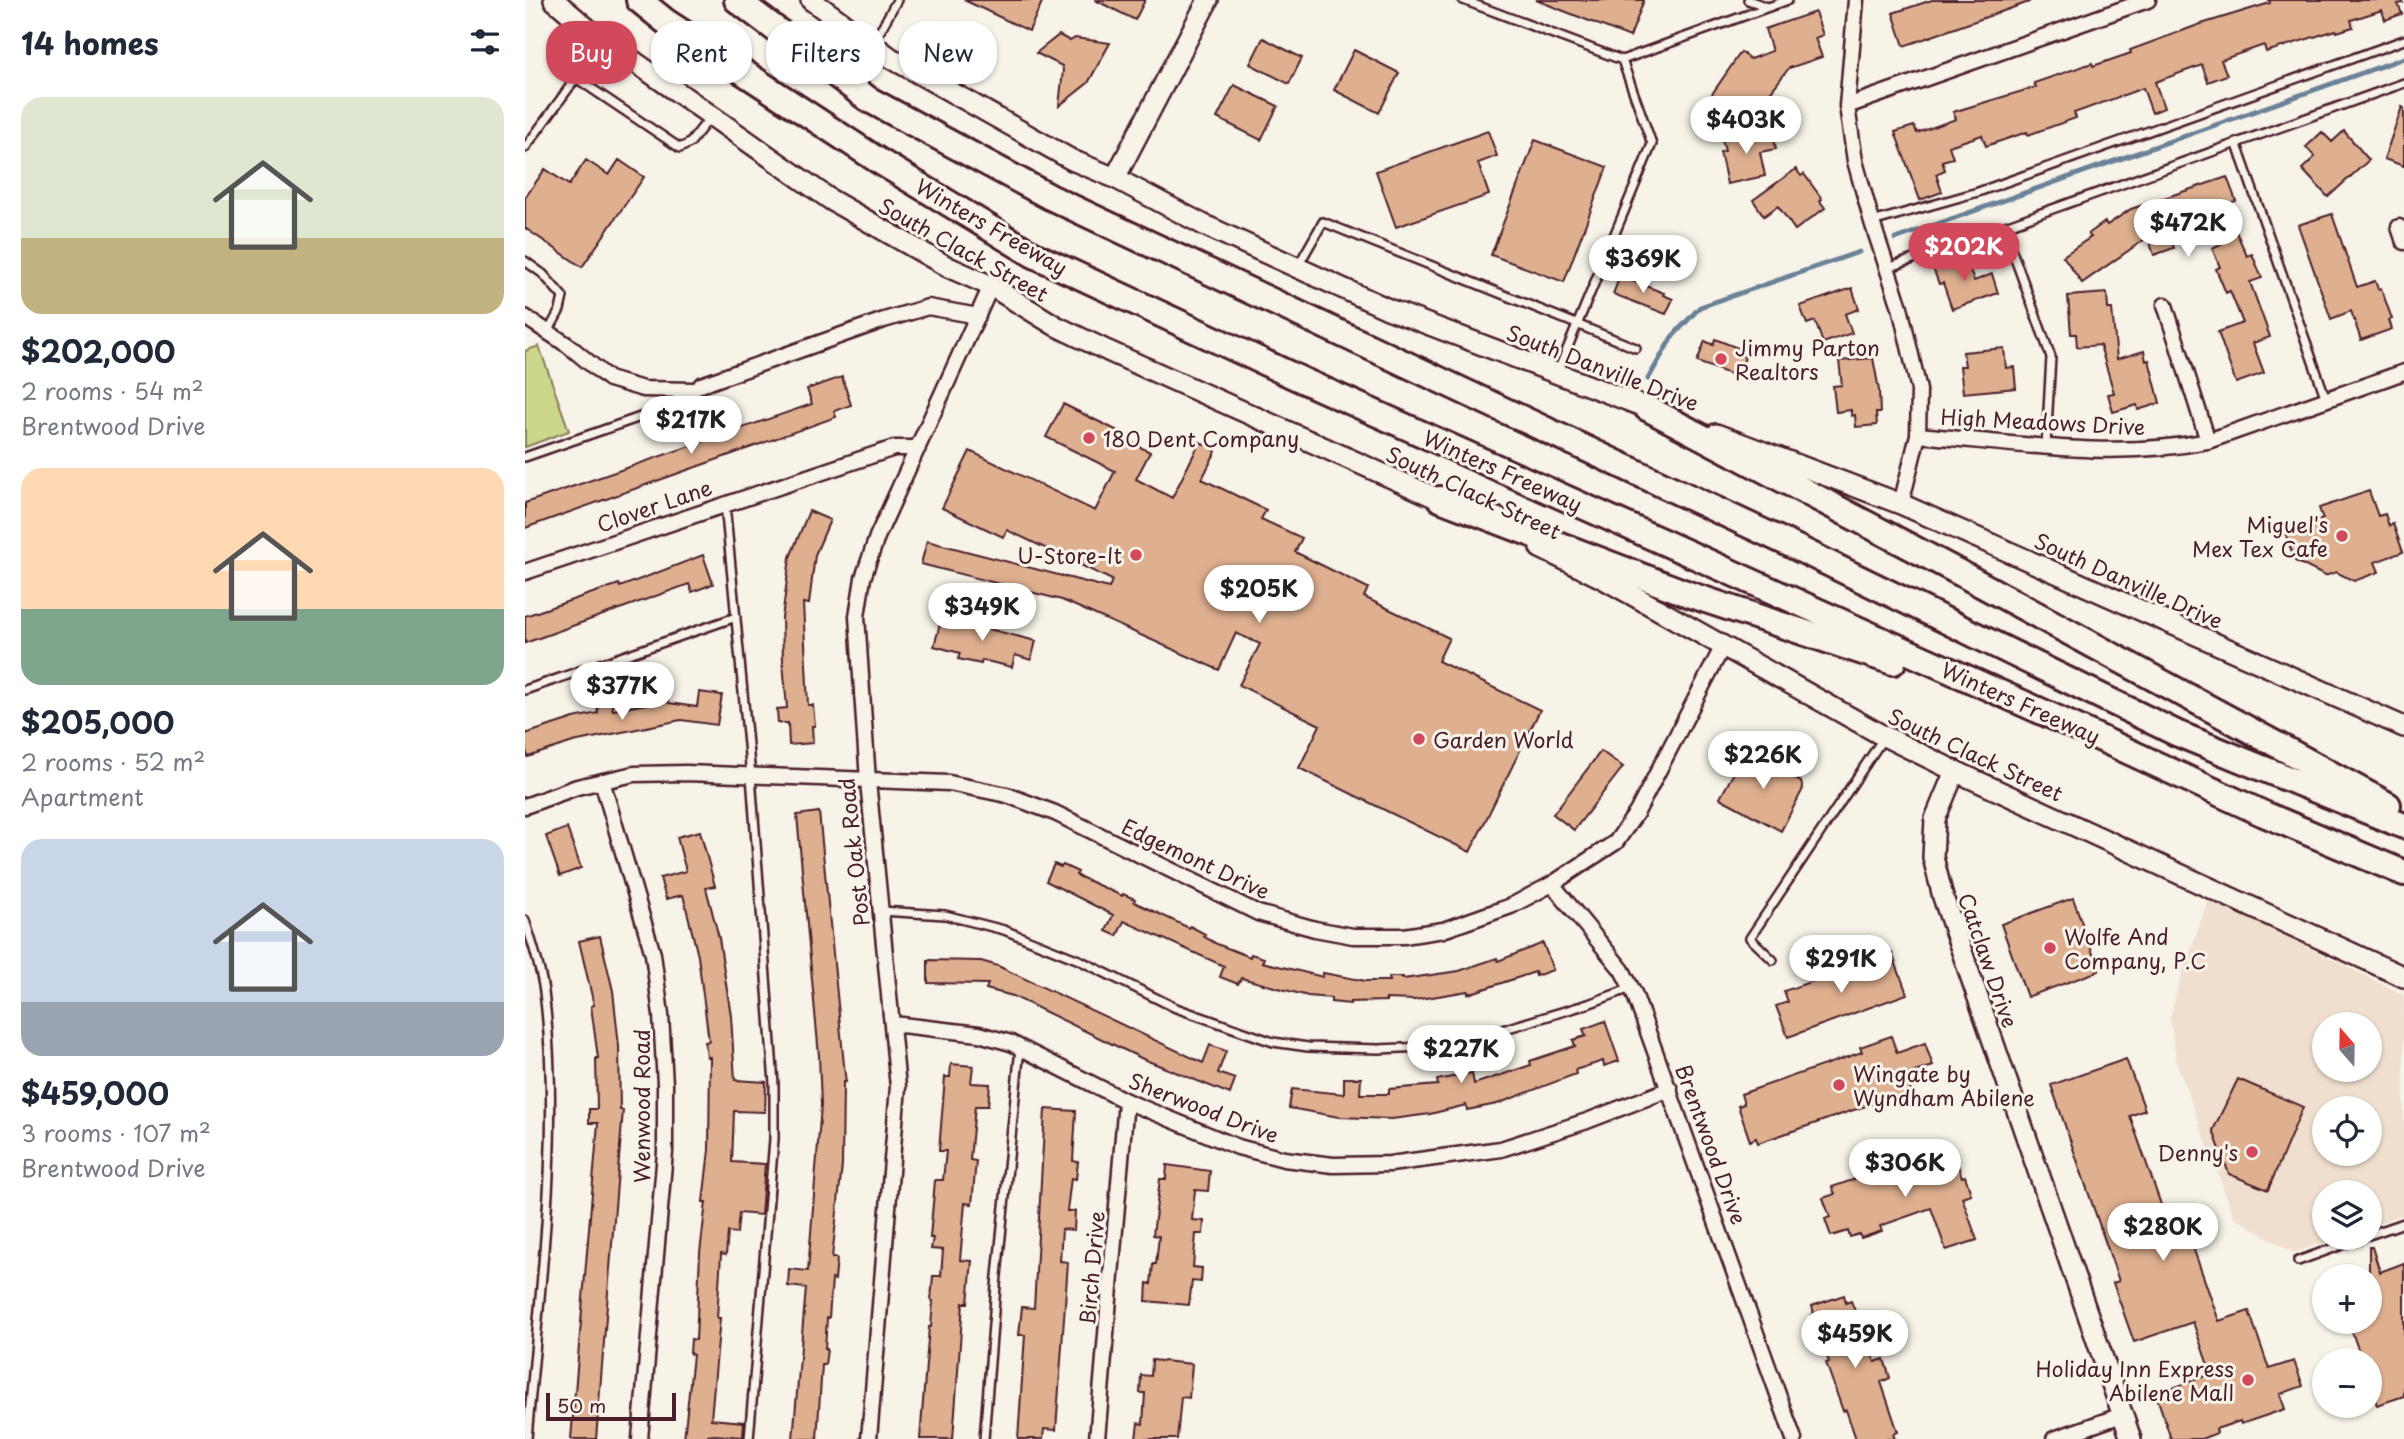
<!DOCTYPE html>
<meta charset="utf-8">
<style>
:root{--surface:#fff;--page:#f2f2f3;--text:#1f2937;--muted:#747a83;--accent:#d1495b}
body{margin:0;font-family:"Playpen Sans",sans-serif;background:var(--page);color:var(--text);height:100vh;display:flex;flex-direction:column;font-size:26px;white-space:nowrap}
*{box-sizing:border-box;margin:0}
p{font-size:23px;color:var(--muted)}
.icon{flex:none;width:38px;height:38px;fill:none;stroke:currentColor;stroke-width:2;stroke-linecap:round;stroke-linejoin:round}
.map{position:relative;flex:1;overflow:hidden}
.details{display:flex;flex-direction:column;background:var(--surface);width:525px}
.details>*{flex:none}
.top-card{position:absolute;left:21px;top:21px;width:665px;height:63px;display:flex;gap:14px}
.needle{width:46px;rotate:340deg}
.controls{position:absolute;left:1787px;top:1012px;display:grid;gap:14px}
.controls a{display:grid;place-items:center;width:70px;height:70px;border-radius:50%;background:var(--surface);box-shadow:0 2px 5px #0004;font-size:35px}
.scale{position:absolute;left:21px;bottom:18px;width:130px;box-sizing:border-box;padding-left:7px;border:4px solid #4a1f2b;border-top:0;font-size:19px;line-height:24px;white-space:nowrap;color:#4a1f2b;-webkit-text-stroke:5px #f7f3e8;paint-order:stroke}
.price{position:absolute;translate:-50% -60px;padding:0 16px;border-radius:24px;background:#fff;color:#222;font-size:23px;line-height:46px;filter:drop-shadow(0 2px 4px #0008)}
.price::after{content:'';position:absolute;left:50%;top:42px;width:21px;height:16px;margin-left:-10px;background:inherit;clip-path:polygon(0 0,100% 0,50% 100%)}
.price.current{background:var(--accent);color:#fff}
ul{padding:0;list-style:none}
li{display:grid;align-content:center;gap:14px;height:371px;padding:0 21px}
li span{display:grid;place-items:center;height:217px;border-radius:21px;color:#555}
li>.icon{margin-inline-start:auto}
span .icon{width:126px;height:126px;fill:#fffc;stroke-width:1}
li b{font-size:30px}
h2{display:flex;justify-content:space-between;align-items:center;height:84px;padding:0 21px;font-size:30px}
.tag{padding:0 24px;border-radius:28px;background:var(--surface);box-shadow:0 2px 5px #0004;font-size:24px;line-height:63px}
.tag.current{background:var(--accent);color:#fff}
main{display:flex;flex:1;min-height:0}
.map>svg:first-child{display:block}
.built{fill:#f0dfce;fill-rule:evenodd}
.park{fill:#cbd78a;stroke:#8a7b5a;stroke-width:2}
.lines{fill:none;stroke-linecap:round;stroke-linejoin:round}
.stream{stroke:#6a8198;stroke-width:5}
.building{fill:#dfb090;stroke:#4a1f2b;stroke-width:2}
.lane-casing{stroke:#4a1f2b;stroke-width:12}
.street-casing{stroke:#4a1f2b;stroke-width:19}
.secondary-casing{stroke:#4a1f2b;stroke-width:24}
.highway-casing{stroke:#4a1f2b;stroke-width:30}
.lane{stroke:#f7f3e8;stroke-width:7}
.street{stroke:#f7f3e8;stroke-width:14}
.secondary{stroke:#f7f3e8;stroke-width:19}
.highway{stroke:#f7f3e8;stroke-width:24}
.poi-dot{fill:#d1495b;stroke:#f7f3e8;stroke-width:2.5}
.labels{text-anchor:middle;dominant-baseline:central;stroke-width:6;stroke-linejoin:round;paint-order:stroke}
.street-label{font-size:21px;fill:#4a1f2b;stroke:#f7f3e8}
.poi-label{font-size:21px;fill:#4a1f2b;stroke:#f7f3e8;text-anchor:start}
</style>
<main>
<section class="details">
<h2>14 homes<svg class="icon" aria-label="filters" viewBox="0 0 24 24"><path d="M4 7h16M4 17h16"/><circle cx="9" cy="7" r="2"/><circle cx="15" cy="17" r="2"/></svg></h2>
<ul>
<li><span style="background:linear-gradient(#dfe7d0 65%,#c2b280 0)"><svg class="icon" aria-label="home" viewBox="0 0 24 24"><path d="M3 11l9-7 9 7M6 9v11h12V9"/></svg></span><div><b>$202,000</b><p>2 rooms · 54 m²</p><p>Brentwood Drive</p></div></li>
<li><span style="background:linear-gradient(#ffd9b3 65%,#7fa58c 0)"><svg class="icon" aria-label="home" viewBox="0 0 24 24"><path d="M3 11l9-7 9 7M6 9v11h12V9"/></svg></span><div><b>$205,000</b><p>2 rooms · 52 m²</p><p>Apartment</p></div></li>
<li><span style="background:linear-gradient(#c9d6e8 75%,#9aa5b1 0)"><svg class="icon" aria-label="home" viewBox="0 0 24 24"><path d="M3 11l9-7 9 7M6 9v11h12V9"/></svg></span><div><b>$459,000</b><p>3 rooms · 107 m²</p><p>Brentwood Drive</p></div></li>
</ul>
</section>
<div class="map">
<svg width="1879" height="1439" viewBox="0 0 1879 1439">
<rect width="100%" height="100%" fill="#f7f3e8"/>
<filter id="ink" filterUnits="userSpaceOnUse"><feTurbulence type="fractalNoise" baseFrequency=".0143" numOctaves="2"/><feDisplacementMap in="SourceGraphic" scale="14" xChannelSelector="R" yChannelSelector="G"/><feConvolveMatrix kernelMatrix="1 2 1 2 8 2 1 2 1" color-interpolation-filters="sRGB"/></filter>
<g filter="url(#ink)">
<!-- built -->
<path class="built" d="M1684 898 1879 995V1214L1845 1226 1844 1192H1799V1237H1814L1769 1253 1709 1217 1651 1061 1645 1017 1656 977ZM1799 1024H1844V1069H1799ZM1799 1108H1844V1153H1799Z"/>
<!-- park -->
<path class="park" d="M14 346 44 431 0 447V351Z"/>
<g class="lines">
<!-- stream -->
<path class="stream" d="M1370 239 1879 58
M1123 379 1147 337 1175 307 1334 252"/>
</g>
<!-- building -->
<path class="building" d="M439 0H518L504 31Z
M570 0H620L610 20Z
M1011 0H1119L1105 37Z
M1407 0H1504V2L1379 46 1368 13Z
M1744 0H1877L1878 3 1873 4 1877 14 1860 20 1857 10 1826 20 1828 27 1812 32 1811 30 1741 52 1739 45 1696 60 1702 75 1683 82 1677 65 1630 82 1639 108 1627 113 1618 88 1549 113 1551 118 1503 135 1502 132 1461 146 1457 135 1424 146 1428 158 1417 161 1420 170 1411 174 1417 192 1395 200 1370 132 1389 126 1392 133 1431 119 1428 112 1511 87 1509 83 1567 63 1568 66 1606 53 1605 50 1673 25 1745 3Z
M1290 12 1298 35 1290 38 1297 57 1264 68 1223 121 1187 94 1216 52 1225 59 1247 51 1240 29Z
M534 35 545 41 550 38 585 43 563 83 534 106 538 70 537 66 511 53Z
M738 38 777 58 764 84 725 64Z
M829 50 874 73 854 113 809 90Z
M709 85 753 106 736 140 692 118Z
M1877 107 1879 108V166L1859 159Z
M1247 129 1251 149 1235 152 1240 176 1202 184 1195 152 1200 151 1197 139Z
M963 131 972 156 953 163 964 195 871 227 851 171Z
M1819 131 1844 160 1803 197 1777 169 1790 157 1781 147 1797 132 1807 142Z
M1010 140 1082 167 1039 282 966 255Z
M61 160 84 175 94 160 119 177 57 267 0 228V198L20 169 44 185Z
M1271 169 1276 176 1279 174 1297 199 1295 201 1300 208 1270 230 1253 206 1239 216 1228 200Z
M1702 177 1711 201 1699 205 1722 256 1727 254 1737 278 1725 282 1745 337 1728 343 1739 373 1711 383 1693 332 1718 323 1705 291 1701 293 1691 269 1695 267 1687 248 1696 244 1683 215 1642 228 1649 248 1629 255 1623 237 1557 283 1538 256 1566 237 1563 234 1580 222 1582 225 1606 209Z
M1807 214 1832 287 1850 281 1853 289 1856 288 1867 319 1864 320 1867 329 1836 340 1826 311 1806 319 1773 225Z
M1440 257 1449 281 1467 274 1473 293 1427 309 1418 283 1414 284 1408 268Z
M1095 276 1139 293 1138 295 1148 299 1141 314 1088 294Z
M1327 288 1334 309 1320 314 1327 333 1298 343 1290 321 1282 324 1275 306Z
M1582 293 1583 309H1587L1592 359 1619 351 1621 361 1624 360 1635 403 1613 410 1612 405 1588 412 1583 394 1589 393 1575 345 1552 347 1551 334H1546L1543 296Z
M1190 339 1213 348 1211 353 1220 357 1213 377 1172 362 1180 341 1188 345Z
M1479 348 1481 368 1489 367 1491 388 1438 393 1435 366H1440L1438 352Z
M1348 358 1354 390 1355 413H1351L1352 425 1331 427 1330 415 1326 416V410L1311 412 1308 386 1317 385 1314 361Z
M317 377 326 405 309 411 311 417 0 528V503L287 404 282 389Z
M538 404 607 438 605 442 625 452 611 479 647 498 675 442 691 451 677 479 741 510 736 519 777 538 770 552 843 588 839 597 924 638 913 661 1015 710 945 852 774 768 795 725 714 685 735 644 711 633 694 670 537 600 396 564 402 541 584 588 587 580 482 530 478 537 417 508 445 451 570 511 590 471 521 437Z
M1844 491 1853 516 1860 514 1864 526 1868 524 1878 552 1850 562 1854 572 1829 581 1811 572 1800 576 1770 561 1760 532 1798 519 1794 508Z
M284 511 305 520 290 555 284 604 278 603 283 705H288L290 726H287L288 743 264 745 263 723H253L252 709 262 708 258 662 257 618 265 557Z
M178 555 188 584 167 592 164 584 0 643V616L94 584 95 587Z
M417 617 511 641 506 660 490 655 487 667 457 660 456 664 433 659 435 653 409 646Z
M174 692 197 695 192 725 156 720 48 742 3 757 0 747V734L49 718 73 713 72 704 86 700 88 710 143 700 144 703 172 707Z
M1076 751 1098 767 1049 830 1028 814Z
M1225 754 1276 782 1278 789 1256 831 1195 798 1218 756Z
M294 812 320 1075 321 1082H318L317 1165 307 1258H312L310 1280 307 1279 304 1318H302L300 1349H302L300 1365H297L292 1439H268L281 1288 263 1286 264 1269 283 1271 296 1105 294 1056 272 815Z
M42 828 56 868 35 876 21 836Z
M175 831 190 886 181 888 194 938 206 1016 210 1080 241 1082 240 1112 209 1111 207 1162 240 1164 236 1215 214 1213 212 1233 203 1232 201 1255 196 1254 192 1318H195L186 1419 219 1422 218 1437 189 1435 183 1436 182 1439H159L168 1355 165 1354 166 1339 171 1340 175 1253 181 1202H178L184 1150 185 1057H182L180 1042 184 1041 173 956 158 895 141 899 135 878 161 871 152 837Z
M529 864 536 867 538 865 553 872 551 875 597 896 598 894 610 899 609 902 664 928 665 926 680 934 678 936 692 944 725 957 726 954 739 958 737 962 798 977V973L841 981H865L864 977H878V979L934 971 972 958 973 961 1018 943 1028 970 1011 976 1010 972 943 994V991L889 1000 861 999V1001L825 1002V1004L806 1002V998L783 996 716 978 713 984 695 977 699 966 599 921 592 936 581 931 588 915 521 881Z
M1548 898 1574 971 1502 997 1476 924Z
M75 936 88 991 94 1046 95 1110H98L71 1439H46L73 1123H64V1109H72L71 1058H73L66 1006 69 1005 54 941Z
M1367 953 1382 994 1263 1037 1251 1006 1263 1002 1259 991Z
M403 960 456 961 473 966 678 1063 685 1045 701 1051 693 1073 710 1079 705 1094 618 1059 488 996 461 989 463 984 403 983Z
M1080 1021 1094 1061 1079 1066 1078 1061 1050 1070 1051 1074 972 1104 942 1110 941 1105 905 1114 867 1119 814 1117 764 1108 767 1089 819 1094V1078H836L835 1094H864V1089L913 1085 912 1080 947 1073 949 1084 1006 1065 1005 1061 1050 1046 1048 1040 1061 1036 1058 1029Z
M1366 1036 1372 1053 1400 1043 1408 1066 1381 1075 1388 1096 1354 1108 1352 1102 1233 1143 1231 1138 1225 1141 1213 1106 1219 1104 1216 1094 1337 1052 1335 1047Z
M1601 1059 1620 1110 1605 1116 1649 1242 1664 1236 1694 1321 1724 1311 1744 1369 1769 1361 1778 1386 1755 1394 1760 1409 1716 1424 1715 1421 1691 1429 1692 1433 1676 1439H1646L1631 1394 1686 1374 1668 1322 1609 1342 1588 1283 1594 1281 1526 1085Z
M426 1064 448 1066 446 1083 465 1084 463 1106H450L445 1160 451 1161 447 1204 440 1203 435 1260 447 1261 443 1303H438L428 1439H395L404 1327H406L408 1301 406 1300 408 1276H416L418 1250 406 1249 408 1238H405L410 1180H418L421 1151H414L420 1077H425Z
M1713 1079 1778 1107 1743 1190 1704 1174 1688 1130Z
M520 1109 551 1111 548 1161 553 1162 551 1179 546 1178 542 1211H550L549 1230 537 1229 535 1261 543 1262 531 1430 519 1429 518 1439H493L500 1335H494L497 1307 509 1308Z
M1426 1146 1437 1177 1440 1176 1446 1194 1437 1197 1452 1240 1421 1250 1406 1208 1355 1226 1357 1231 1336 1238 1334 1234 1325 1237 1323 1231 1306 1236 1300 1219 1305 1217 1298 1198 1310 1194 1307 1187Z
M642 1165 685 1171 683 1191 670 1190 667 1220 679 1221 678 1234H671L668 1267 677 1268 676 1282 667 1281 664 1305 621 1301 622 1283 626 1284 628 1264H631L634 1236 628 1235 635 1179H641Z
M1844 1247H1847L1855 1272 1879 1263V1396L1852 1405 1844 1383V1360H1837L1823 1321H1844Z
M1319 1295 1321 1303 1326 1301 1350 1362 1359 1359 1365 1378 1356 1382 1373 1432 1368 1434 1370 1439H1331L1321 1410 1318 1411 1301 1363 1304 1362 1287 1315 1289 1314 1287 1306Z
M627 1360 667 1364 664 1398 656 1397 652 1439H611L613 1423 618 1424 620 1393H615L616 1375 626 1376Z"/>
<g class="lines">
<defs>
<path id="lane" d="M938 0 1097 60 1263 0
M1223 0 1243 7
M348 44 372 0
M51 78 155 148 165 143 186 116
M1711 142 1801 399
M0 148 78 41
M1347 222 1453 192 1879 40
M1478 226 1526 357 1521 446
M0 261 18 274 38 297 35 310 23 332
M773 266 798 222 1111 348
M1363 268 1879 83
M1033 371 1127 144 1097 60
M0 457 127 413 162 393
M200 504 226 776 249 1084V1139L224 1439
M0 690 211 617
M356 911 420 915 479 930 554 960 651 1008 748 1042 783 1047 853 1049 924 1046 1063 1004 1106 988
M0 920C7 943 16 968 19 992 37 1135 14 1295 2 1439
M1248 960 1225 938 1359 737
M1844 1235 1879 1223
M1773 1261 1839 1237
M459 1439 471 1286 495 1048"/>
<path id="street" d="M1331 0 1322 106 1330 161 1347 222 1375 307 1394 390 1393 435 1376 504
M1322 106 1623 0
M1874 227 1879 242
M1640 305 1683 441
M0 317 44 346 84 379 118 389 168 390
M176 385 359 320 403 307 453 316
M1393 435C1489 443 1588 460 1683 441L1879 372
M0 572 369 448H393
M77 781 128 954 136 1015 140 1084V1152L115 1439
M0 806 52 787 109 774 161 773 424 783 482 795 530 813 733 913 790 929 828 936H879L918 930 986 906 1027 884 1091 842 1112 812 1198 646
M1027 884 1097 970 1109 993 1269 1439
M368 1024 454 1034 486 1043 601 1101 713 1147 759 1159 808 1165 865 1164 976 1149 1062 1121 1145 1089
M344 1439 373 1087 343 781 332 616 338 578 352 537 466 286
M572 1439 601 1101
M1529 1439 1597 1415"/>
<path id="secondary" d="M29 0 63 29 306 200 423 267 466 286 531 326 583 351 925 504
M286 0 366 58 547 160 590 178 679 225 863 309 1133 412
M590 178 683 0
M1191 434 1376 504 1879 727
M1015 548 1077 578 1353 733 1430 771 1879 977
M1430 771 1410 819 1408 857 1418 897 1606 1439"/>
<path id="highway" d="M114 0 140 21 354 161 509 255 779 381 1531 718 1739 814 1879 873
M212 0 343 99 525 197 1264 544 1651 733 1879 826
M1122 408 1435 573 1863 805
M915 499 1166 595 1368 662"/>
</defs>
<!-- lane casing -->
<use href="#lane" class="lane-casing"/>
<!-- street casing -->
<use href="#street" class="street-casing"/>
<!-- secondary casing -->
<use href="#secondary" class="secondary-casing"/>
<!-- highway casing -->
<use href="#highway" class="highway-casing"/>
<!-- lane -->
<use href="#lane" class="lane"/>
<!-- street -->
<use href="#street" class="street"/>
<!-- secondary -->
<use href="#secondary" class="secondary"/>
<!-- highway -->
<use href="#highway" class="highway"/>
</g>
</g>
<!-- markers -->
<g class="poi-dot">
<circle cx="1196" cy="359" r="7"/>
<circle cx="564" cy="438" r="7"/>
<circle cx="1817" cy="536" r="7"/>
<circle cx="611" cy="555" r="7"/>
<circle cx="894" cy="739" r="7"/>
<circle cx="1525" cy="948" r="7"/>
<circle cx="1314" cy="1085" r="7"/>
<circle cx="1727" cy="1152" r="7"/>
<circle cx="1723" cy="1380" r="7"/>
</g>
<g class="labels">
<!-- street labels -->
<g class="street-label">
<text transform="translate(467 226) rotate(30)">Winters Freeway</text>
<text transform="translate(439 249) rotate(29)">South Clack Street</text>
<text transform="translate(1078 367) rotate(21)">South Danville Drive</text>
<text transform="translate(1518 421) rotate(3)">High Meadows Drive</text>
<text transform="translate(978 470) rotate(24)">Winters Freeway</text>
<text transform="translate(949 492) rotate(25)">South Clack Street</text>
<text transform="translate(129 505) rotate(-19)">Clover Lane</text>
<text transform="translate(1604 580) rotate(24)">South Danville Drive</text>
<text transform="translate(1496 702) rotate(24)">Winters Freeway</text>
<text transform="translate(1451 754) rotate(25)">South Clack Street</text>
<text transform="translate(328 852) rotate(-96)">Post Oak Road</text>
<text transform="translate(671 858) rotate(25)">Edgemont Drive</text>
<text transform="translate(1464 960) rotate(71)">Catclaw Drive</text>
<text transform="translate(116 1106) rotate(-90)">Wenwood Road</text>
<text transform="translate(679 1107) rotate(21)">Sherwood Drive</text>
<text transform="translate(1187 1144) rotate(70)">Brentwood Drive</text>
<text transform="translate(566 1268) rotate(-85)">Birch Drive</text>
</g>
<!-- poi labels -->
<g class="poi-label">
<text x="1210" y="347">Jimmy Parton<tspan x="1210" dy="24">Realtors</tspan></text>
<text x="578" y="438">180 Dent Company</text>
<text x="1803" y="524" text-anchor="end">Miguel's<tspan x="1803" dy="24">Mex Tex Cafe</tspan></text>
<text x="597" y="555" text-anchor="end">U-Store-It</text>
<text x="908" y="739">Garden World</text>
<text x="1539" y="936">Wolfe And<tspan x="1539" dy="24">Company, P.C</tspan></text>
<text x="1328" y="1073">Wingate by<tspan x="1328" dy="24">Wyndham Abilene</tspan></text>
<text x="1713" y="1152" text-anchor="end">Denny's</text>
<text x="1709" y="1368" text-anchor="end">Holiday Inn Express<tspan x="1709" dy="24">Abilene Mall</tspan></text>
</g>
</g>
</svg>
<div class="controls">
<a><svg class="needle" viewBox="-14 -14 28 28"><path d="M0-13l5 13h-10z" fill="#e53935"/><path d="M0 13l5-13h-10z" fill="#747a83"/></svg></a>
<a><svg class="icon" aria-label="locate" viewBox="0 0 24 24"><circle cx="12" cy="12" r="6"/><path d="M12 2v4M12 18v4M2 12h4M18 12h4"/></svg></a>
<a><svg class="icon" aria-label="layers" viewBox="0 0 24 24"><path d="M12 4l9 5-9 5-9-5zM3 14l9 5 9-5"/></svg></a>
<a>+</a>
<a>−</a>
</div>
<div class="scale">50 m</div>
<b class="price" style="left:1221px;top:156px">$403K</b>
<b class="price" style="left:1663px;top:259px">$472K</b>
<b class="price current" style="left:1439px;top:283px">$202K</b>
<b class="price" style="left:1118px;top:295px">$369K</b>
<b class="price" style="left:166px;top:456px">$217K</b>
<b class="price" style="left:734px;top:625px">$205K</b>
<b class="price" style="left:457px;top:643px">$349K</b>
<b class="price" style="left:97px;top:722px">$377K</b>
<b class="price" style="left:1238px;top:791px">$226K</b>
<b class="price" style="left:1316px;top:995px">$291K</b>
<b class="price" style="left:936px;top:1085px">$227K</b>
<b class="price" style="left:1380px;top:1199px">$306K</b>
<b class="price" style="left:1638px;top:1263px">$280K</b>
<b class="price" style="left:1330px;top:1370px">$459K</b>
<div class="top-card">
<a class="tag current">Buy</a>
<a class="tag">Rent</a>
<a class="tag">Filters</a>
<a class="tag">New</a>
</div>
</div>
</main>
